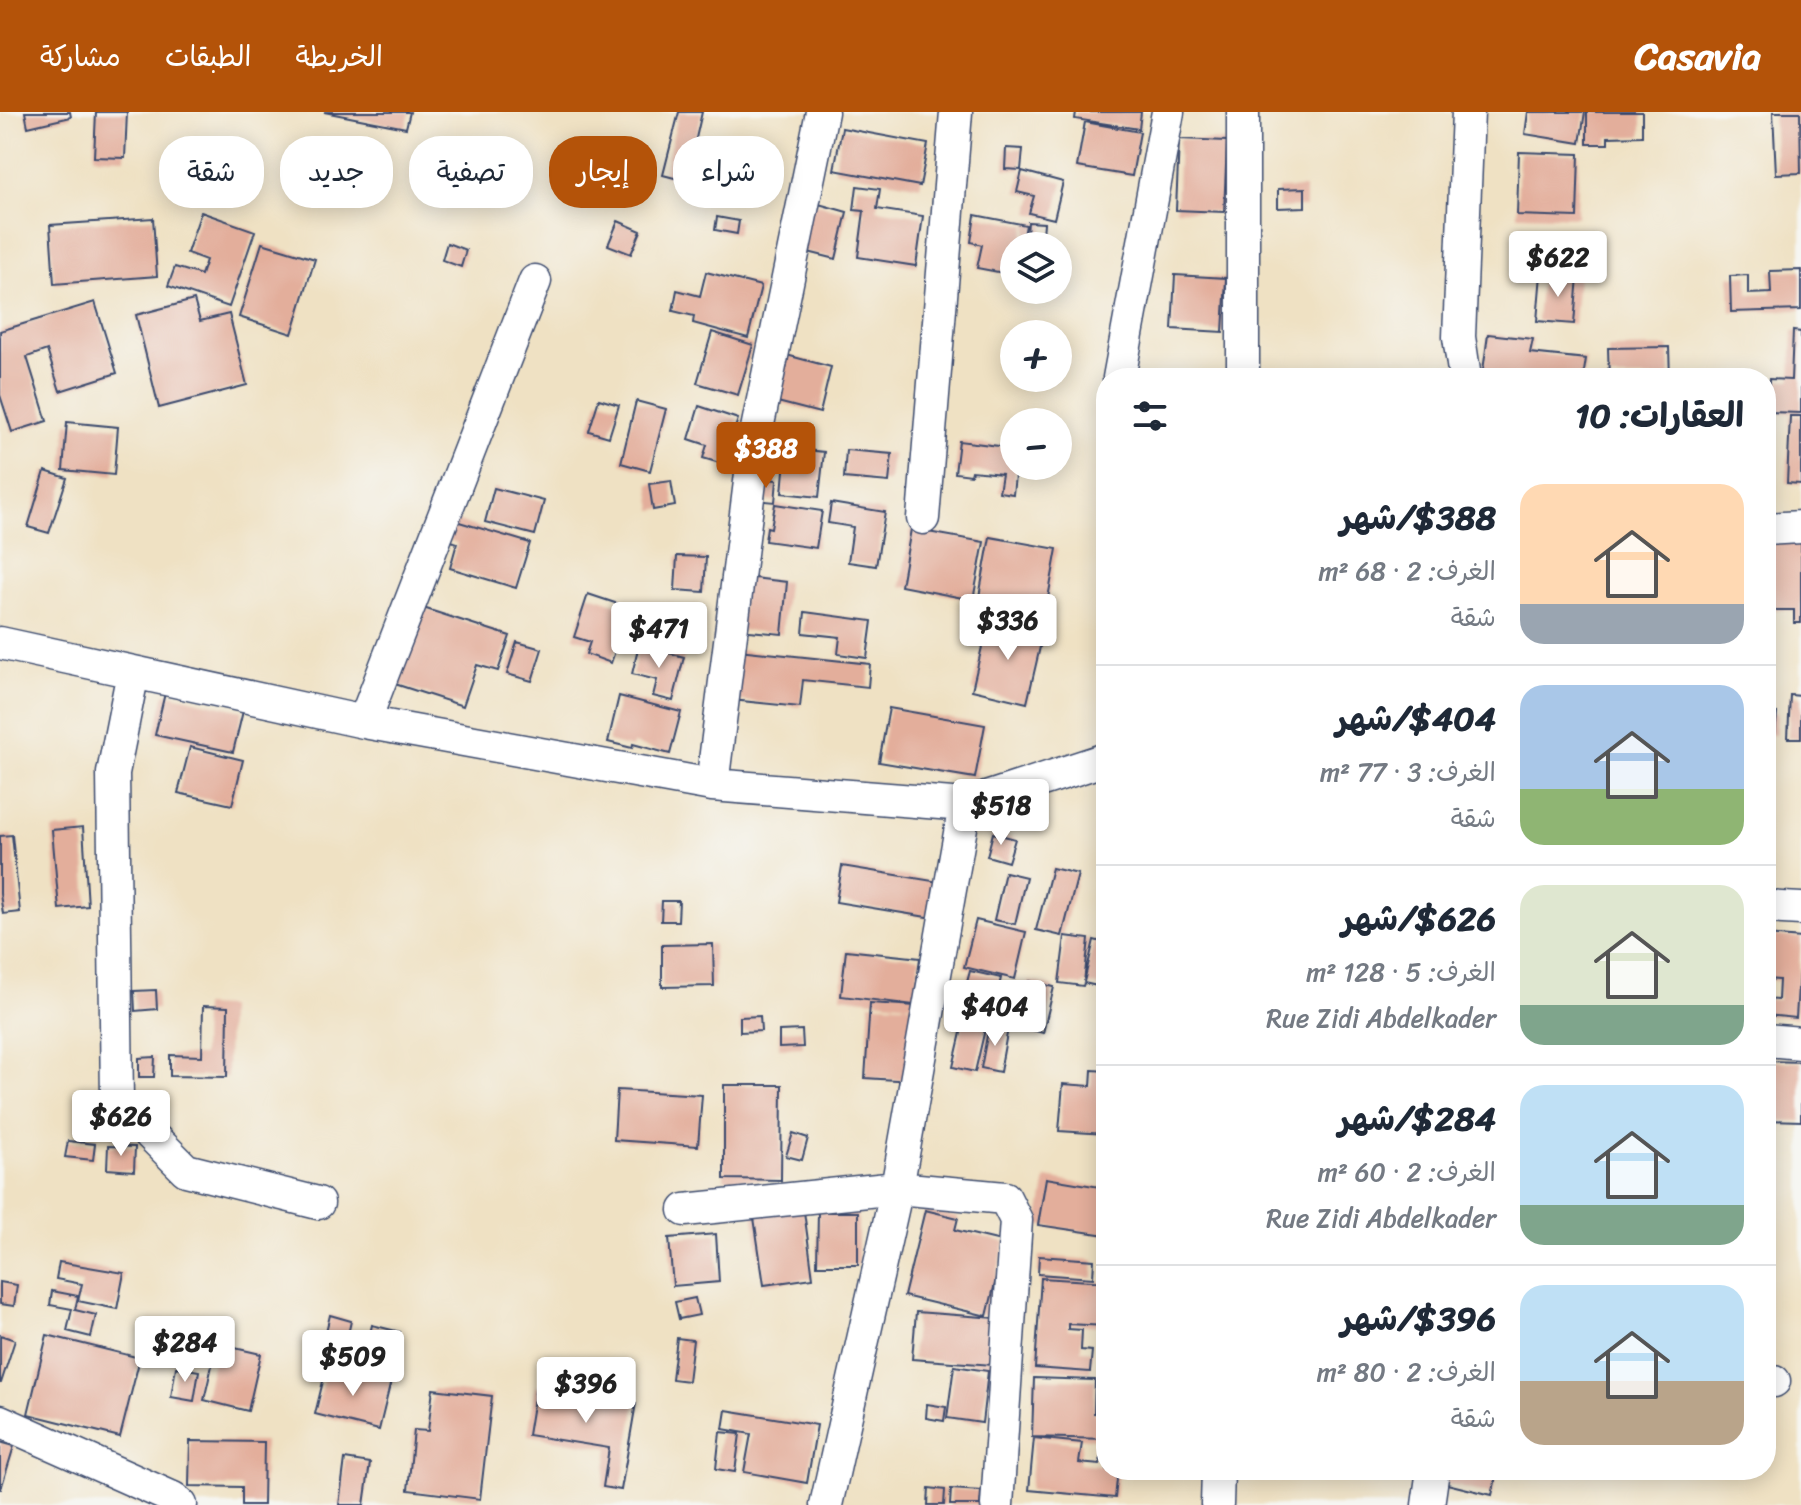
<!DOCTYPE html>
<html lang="ar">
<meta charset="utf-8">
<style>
:root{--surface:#fff;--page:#f6f6f7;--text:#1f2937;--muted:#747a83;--line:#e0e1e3;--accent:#b45309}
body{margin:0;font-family:Sriracha,"Playpen Sans Arabic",sans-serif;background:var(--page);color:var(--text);direction:rtl;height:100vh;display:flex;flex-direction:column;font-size:30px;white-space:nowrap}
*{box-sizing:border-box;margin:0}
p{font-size:26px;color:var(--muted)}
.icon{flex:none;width:44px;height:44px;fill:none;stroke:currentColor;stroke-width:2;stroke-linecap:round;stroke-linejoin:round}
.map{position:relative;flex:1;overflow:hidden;direction:ltr}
.sheet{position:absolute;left:1096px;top:256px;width:680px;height:1112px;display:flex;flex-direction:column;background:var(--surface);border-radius:32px;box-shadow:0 4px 20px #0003;direction:rtl}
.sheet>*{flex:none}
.guide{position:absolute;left:24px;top:24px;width:760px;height:72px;direction:rtl;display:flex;gap:16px}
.tools{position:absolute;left:1000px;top:120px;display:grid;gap:16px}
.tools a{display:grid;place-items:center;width:72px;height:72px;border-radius:50%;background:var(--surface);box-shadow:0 4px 20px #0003;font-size:40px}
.price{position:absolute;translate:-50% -68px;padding:0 18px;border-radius:8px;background:#fff;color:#222;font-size:26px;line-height:52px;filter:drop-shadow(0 2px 4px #0008)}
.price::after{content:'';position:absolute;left:50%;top:48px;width:24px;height:18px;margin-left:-12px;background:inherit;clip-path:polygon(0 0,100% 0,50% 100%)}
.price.on{background:var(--accent);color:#fff}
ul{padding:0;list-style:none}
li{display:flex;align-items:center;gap:24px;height:200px;padding:0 32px}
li+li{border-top:2px solid var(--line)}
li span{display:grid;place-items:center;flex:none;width:224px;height:160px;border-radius:24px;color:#555}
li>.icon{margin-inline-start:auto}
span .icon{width:96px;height:96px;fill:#fffc;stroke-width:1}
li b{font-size:34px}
h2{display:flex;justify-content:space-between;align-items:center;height:96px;padding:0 32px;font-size:34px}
.pill{padding:0 28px;border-radius:32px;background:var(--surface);box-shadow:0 4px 20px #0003;font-size:28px;line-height:72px}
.pill.on{background:var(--accent);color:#fff}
header{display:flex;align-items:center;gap:48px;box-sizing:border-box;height:112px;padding:0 40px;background:var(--accent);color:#fff}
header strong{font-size:38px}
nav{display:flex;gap:44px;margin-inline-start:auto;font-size:28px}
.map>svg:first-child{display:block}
.building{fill:#e3ae9b}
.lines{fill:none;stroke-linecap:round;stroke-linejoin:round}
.minor-casing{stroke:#3b4a6d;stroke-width:35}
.minor{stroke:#fff;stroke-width:32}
</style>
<header>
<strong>Casavia</strong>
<nav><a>الخريطة</a><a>الطبقات</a><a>مشاركة</a></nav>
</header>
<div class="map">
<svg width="1801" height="1393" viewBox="0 0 1801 1393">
<rect width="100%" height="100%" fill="#f6f6f2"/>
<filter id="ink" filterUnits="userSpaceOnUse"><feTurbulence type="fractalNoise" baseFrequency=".0125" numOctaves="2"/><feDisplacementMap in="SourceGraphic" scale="16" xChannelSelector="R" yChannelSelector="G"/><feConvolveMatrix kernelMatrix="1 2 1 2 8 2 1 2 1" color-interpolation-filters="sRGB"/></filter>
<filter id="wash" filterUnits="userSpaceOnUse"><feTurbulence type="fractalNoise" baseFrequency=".006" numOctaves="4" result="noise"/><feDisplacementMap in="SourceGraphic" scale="32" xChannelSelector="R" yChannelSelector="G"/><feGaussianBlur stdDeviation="1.8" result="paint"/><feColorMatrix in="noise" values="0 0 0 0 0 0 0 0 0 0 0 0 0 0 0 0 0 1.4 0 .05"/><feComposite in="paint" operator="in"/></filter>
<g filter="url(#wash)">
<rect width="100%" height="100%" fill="#efe1c3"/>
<g id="blocks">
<!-- building -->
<path class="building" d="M25 0H70L71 5 28 15Z
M96 0H127L125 46 94 45Z
M324 0H410L406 16Z
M679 0H702L694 35 714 40 705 74 663 63Z
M1076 0H1141L1139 17 1075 7Z
M1528 0H1585L1580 31 1525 22Z
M1587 0H1642V24L1608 25V32H1587Z
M1773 0H1800L1801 61 1776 62Z
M1085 10 1140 20 1132 64 1077 55Z
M842 16 928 32 920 74 834 58Z
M1179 27 1227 29 1224 100 1176 98Z
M1006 36 1023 37 1021 58 1005 57Z
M1519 40 1579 42 1577 105 1517 103Z
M1022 59 1063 70 1054 107 1029 101 1034 84 1017 80Z
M857 74 880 77 877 97 923 104 916 154 858 145 864 99 854 98Z
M1305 76V95L1278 96V77Z
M808 89 847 100 836 147 796 137Z
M201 100 255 119 229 195 168 174 175 155 201 163 206 148 187 141Z
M975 103 1026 113 1022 134H1014V163L977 156 982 133 971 130Z
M717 105 739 109 737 122 715 118Z
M153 106 157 164 54 172 50 113Z
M618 109 641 119 631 142 608 133Z
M1028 110 1044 111 1042 134H1026Z
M262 131 315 147 292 222 239 205Z
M447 131 466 138 461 155 442 148Z
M1801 158V198L1731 200 1730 164 1748 163V182L1771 181 1770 159Z
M706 160 761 174 748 226 693 211 694 204 673 199 677 178 700 184Z
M1541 162 1578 164 1574 212 1537 209Z
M1175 163 1226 166 1223 220 1172 217Z
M194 188 200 209 229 202 247 273 159 296 136 203Z
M95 190 117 261 60 279 47 238 27 245 47 309 12 320 0 283V219Z
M1793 219 1801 220V301L1768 300 1769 267 1791 268Z
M712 220 753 233 738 283 697 271Z
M1488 222 1533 227 1530 241 1586 247 1583 266H1482Z
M1669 235 1670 266H1609L1608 236Z
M779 241 831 255 820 301 766 287Z
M599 287 619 293 609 325 589 319Z
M636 289 666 297 650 359 621 351Z
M699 294 738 307 723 352 703 346 707 333 689 327Z
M1790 304H1801V372L1787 371Z
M67 310 118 315 114 363 63 358Z
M959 329 1014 336V354H1016L1013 382 999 380 1002 362 972 359 971 363 955 361Z
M786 336 824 340 819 385 782 381Z
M846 338 892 342 889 370 844 366Z
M45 359 67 366 49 421 28 415Z
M757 366 777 368 775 390 755 388Z
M671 369 675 394 653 398 649 372Z
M494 376 544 389 535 423 485 410Z
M831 391 885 400 876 454 848 450 853 415 828 411Z
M775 392 822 399 816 436 765 429 767 415 771 416Z
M449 407 530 431 516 476 450 456 457 431 443 426Z
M911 417 984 430 973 488 901 474Z
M1801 421V511H1794V498H1766V422Z
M990 425 1057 437 1046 497 979 485Z
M677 444 706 445 704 480 675 478Z
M745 465 787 470 782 522 739 518Z
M588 482 630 496 611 551 586 542 590 530 574 525Z
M420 495 510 524 498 559 477 553 463 594 395 572Z
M805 500 872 509 867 546 838 542 840 525 803 521Z
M988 509 1043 522 1027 591 972 578Z
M517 530 542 537 532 569 507 562Z
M639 533 684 545 673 589 653 584 657 568 632 562Z
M738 538 870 552 868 575 803 568 800 595 732 588Z
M165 581 243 599 233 640 155 623Z
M1790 583 1801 584V626H1788Z
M619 584 681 600 670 642 633 632 632 636 608 630Z
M889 596 985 613 975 666 879 650Z
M1766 600 1777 601 1775 623 1766 622Z
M190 635 243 648 232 693 178 681Z
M83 715 88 794 59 797 52 718Z
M993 721 1015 727 1008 750 987 744Z
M12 723 20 800 3 802 0 782V724Z
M842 754 939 770 933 806 836 790Z
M1052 756 1078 762 1062 824 1036 818Z
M1005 760 1026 765 1015 812 994 808Z
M662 789H679L678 809H661Z
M976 808 1026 820 1015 867 964 855Z
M1766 823 1801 826 1796 906 1766 903V887L1778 888 1779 868 1766 867Z
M1065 824 1089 827 1084 870 1094 828 1106 831V876L1084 871 1083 874 1059 871Z
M713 832 714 874 662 875V833Z
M846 838 920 846 914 893 841 884Z
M970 859 1001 866 990 912 958 904Z
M1029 869 1054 875 1043 921 1018 914Z
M156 878 157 897 135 899 134 879Z
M870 891 916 894 912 969 865 966Z
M203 894 228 895 227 965 170 964V943L202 944Z
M760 904 761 919 740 920V905Z
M964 908 986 913 975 960 953 955Z
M989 913 1008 916 1000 960 981 956Z
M802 918 803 935 779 936V919Z
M155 945 154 965H139V946Z
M1766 949 1801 950V1009L1766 1008Z
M1092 958 1106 959V1022L1059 1019 1063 972 1091 974Z
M724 973H782L781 1068 724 1067Z
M617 978 702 983 698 1034 614 1028Z
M793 1021 808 1026 802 1048 786 1044Z
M68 1029 95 1032 93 1048 65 1045Z
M108 1034 135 1035 134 1059 107 1057Z
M1046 1066 1106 1076V1123L1038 1113Z
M803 1092 813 1166 764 1173 753 1099Z
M925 1098 958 1106 955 1118 1005 1130 987 1204 904 1184Z
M818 1100H858V1153H817Z
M716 1122 719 1170 673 1174 669 1126Z
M1039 1144 1094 1148 1093 1166 1038 1162Z
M59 1150 124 1161 117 1197 78 1189 82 1172 56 1167Z
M1041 1166 1106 1170V1214L1068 1212V1217L1082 1218 1081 1238 1092 1239 1090 1260 1035 1256Z
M0 1170 17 1173 14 1194 0 1192Z
M52 1179 78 1184 75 1198 96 1203 91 1225 67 1219 72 1197 50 1193Z
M695 1186 699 1203 679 1207 675 1190Z
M916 1200 996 1206 993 1253 912 1247Z
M330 1203 351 1209 341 1254 319 1249Z
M372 1213 400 1220 393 1250 365 1243Z
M181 1221 203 1223 200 1248 178 1246Z
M0 1223 15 1228 1 1271H0Z
M47 1223 140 1246 120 1325 28 1302Z
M677 1226 693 1228 688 1269 672 1267Z
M217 1232 261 1242 248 1299 204 1288Z
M368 1247 391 1252 389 1261 366 1256Z
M327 1253 391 1269 379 1318 315 1302Z
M954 1254 988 1259 982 1311 947 1306Z
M176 1255 199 1259 194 1289 171 1285Z
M1034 1266 1095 1268 1094 1301 1106 1302V1327L1032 1325Z
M536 1274 636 1291 621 1378 603 1375 609 1336 528 1323Z
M433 1277 492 1284 480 1387 408 1378 414 1318 428 1319Z
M927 1292 946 1295 944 1309 926 1306Z
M726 1298 817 1313 807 1371 744 1360 751 1322 723 1317Z
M720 1320 740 1322 735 1360 716 1357Z
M1034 1326 1082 1331 1079 1351 1100 1353 1102 1328 1106 1329V1358H1118L1115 1386 1029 1378Z
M190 1329 264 1330 263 1393H242V1375L189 1374Z
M0 1330 14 1334 1 1377H0Z
M345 1347 370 1351 364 1393H339Z
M1243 1358H1279L1278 1365Z
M1446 1358H1498L1492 1383 1443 1371Z
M929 1376 945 1378 944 1393H928Z
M951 1377 981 1379 980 1393H950Z"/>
</g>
</g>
<g filter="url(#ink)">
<use href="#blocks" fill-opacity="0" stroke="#3b4a6d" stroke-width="2"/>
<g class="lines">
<defs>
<path id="minor" d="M1243 0V266
M1119 266 1168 0
M1465 266 1459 225 1468 0
M923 406 956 0
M1766 417 1801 415
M0 531 364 610 712 673 965 693
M133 560 113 661 117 989 186 1058 318 1091
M364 610 535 169
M712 673 756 322 822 0
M1766 795 1801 797
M1766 928 1801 931
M685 1098 897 1076 1005 1086 1016 1108 997 1393
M1766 1269H1774
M0 1309 173 1386 181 1393
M826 1393 897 1076 965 693 1106 647
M1217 1393 1218 1358
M1428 1393 1433 1358"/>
</defs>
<!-- minor casing -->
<use href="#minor" class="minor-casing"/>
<!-- minor -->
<use href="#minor" class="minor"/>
</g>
</g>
</svg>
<div class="tools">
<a><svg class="icon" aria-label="layers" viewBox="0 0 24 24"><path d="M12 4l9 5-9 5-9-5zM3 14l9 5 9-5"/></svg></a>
<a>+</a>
<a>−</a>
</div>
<b class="price" style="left:1558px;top:187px">$622</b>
<b class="price on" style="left:766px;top:378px">$388</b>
<b class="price" style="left:1008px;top:550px">$336</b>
<b class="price" style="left:659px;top:558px">$471</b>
<b class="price" style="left:1001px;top:735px">$518</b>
<b class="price" style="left:995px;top:936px">$404</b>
<b class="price" style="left:121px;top:1046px">$626</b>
<b class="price" style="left:185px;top:1272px">$284</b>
<b class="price" style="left:353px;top:1286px">$509</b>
<b class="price" style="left:586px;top:1313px">$396</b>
<div class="guide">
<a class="pill">شراء</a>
<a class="pill on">إيجار</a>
<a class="pill">تصفية</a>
<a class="pill">جديد</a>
<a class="pill">شقة</a>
</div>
<section class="sheet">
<h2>العقارات: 10<svg class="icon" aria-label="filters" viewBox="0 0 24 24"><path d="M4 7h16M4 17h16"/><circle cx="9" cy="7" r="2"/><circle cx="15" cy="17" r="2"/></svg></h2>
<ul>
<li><span style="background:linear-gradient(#ffd9b3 75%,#9aa5b1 0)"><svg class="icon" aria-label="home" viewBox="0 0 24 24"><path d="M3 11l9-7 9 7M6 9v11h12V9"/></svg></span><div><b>$388/شهر</b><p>الغرف: 2 · 68 m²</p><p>شقة</p></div></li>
<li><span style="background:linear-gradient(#a9c7e8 65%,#8fb573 0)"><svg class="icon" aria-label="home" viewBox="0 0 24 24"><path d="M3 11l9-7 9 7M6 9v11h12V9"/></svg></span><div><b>$404/شهر</b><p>الغرف: 3 · 77 m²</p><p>شقة</p></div></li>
<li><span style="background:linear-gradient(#dfe7d0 75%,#7fa58c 0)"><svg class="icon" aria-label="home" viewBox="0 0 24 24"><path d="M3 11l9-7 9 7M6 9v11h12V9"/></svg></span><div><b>$626/شهر</b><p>الغرف: 5 · 128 m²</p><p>Rue Zidi Abdelkader</p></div></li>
<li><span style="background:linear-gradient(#bfe0f5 75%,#7fa58c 0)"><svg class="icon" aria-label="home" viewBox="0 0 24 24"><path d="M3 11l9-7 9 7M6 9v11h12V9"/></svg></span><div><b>$284/شهر</b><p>الغرف: 2 · 60 m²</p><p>Rue Zidi Abdelkader</p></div></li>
<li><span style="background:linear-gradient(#bfe0f5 60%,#b9a48a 0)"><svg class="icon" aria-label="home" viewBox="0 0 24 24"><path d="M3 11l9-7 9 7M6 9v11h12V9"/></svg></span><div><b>$396/شهر</b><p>الغرف: 2 · 80 m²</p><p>شقة</p></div></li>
</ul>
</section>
</div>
